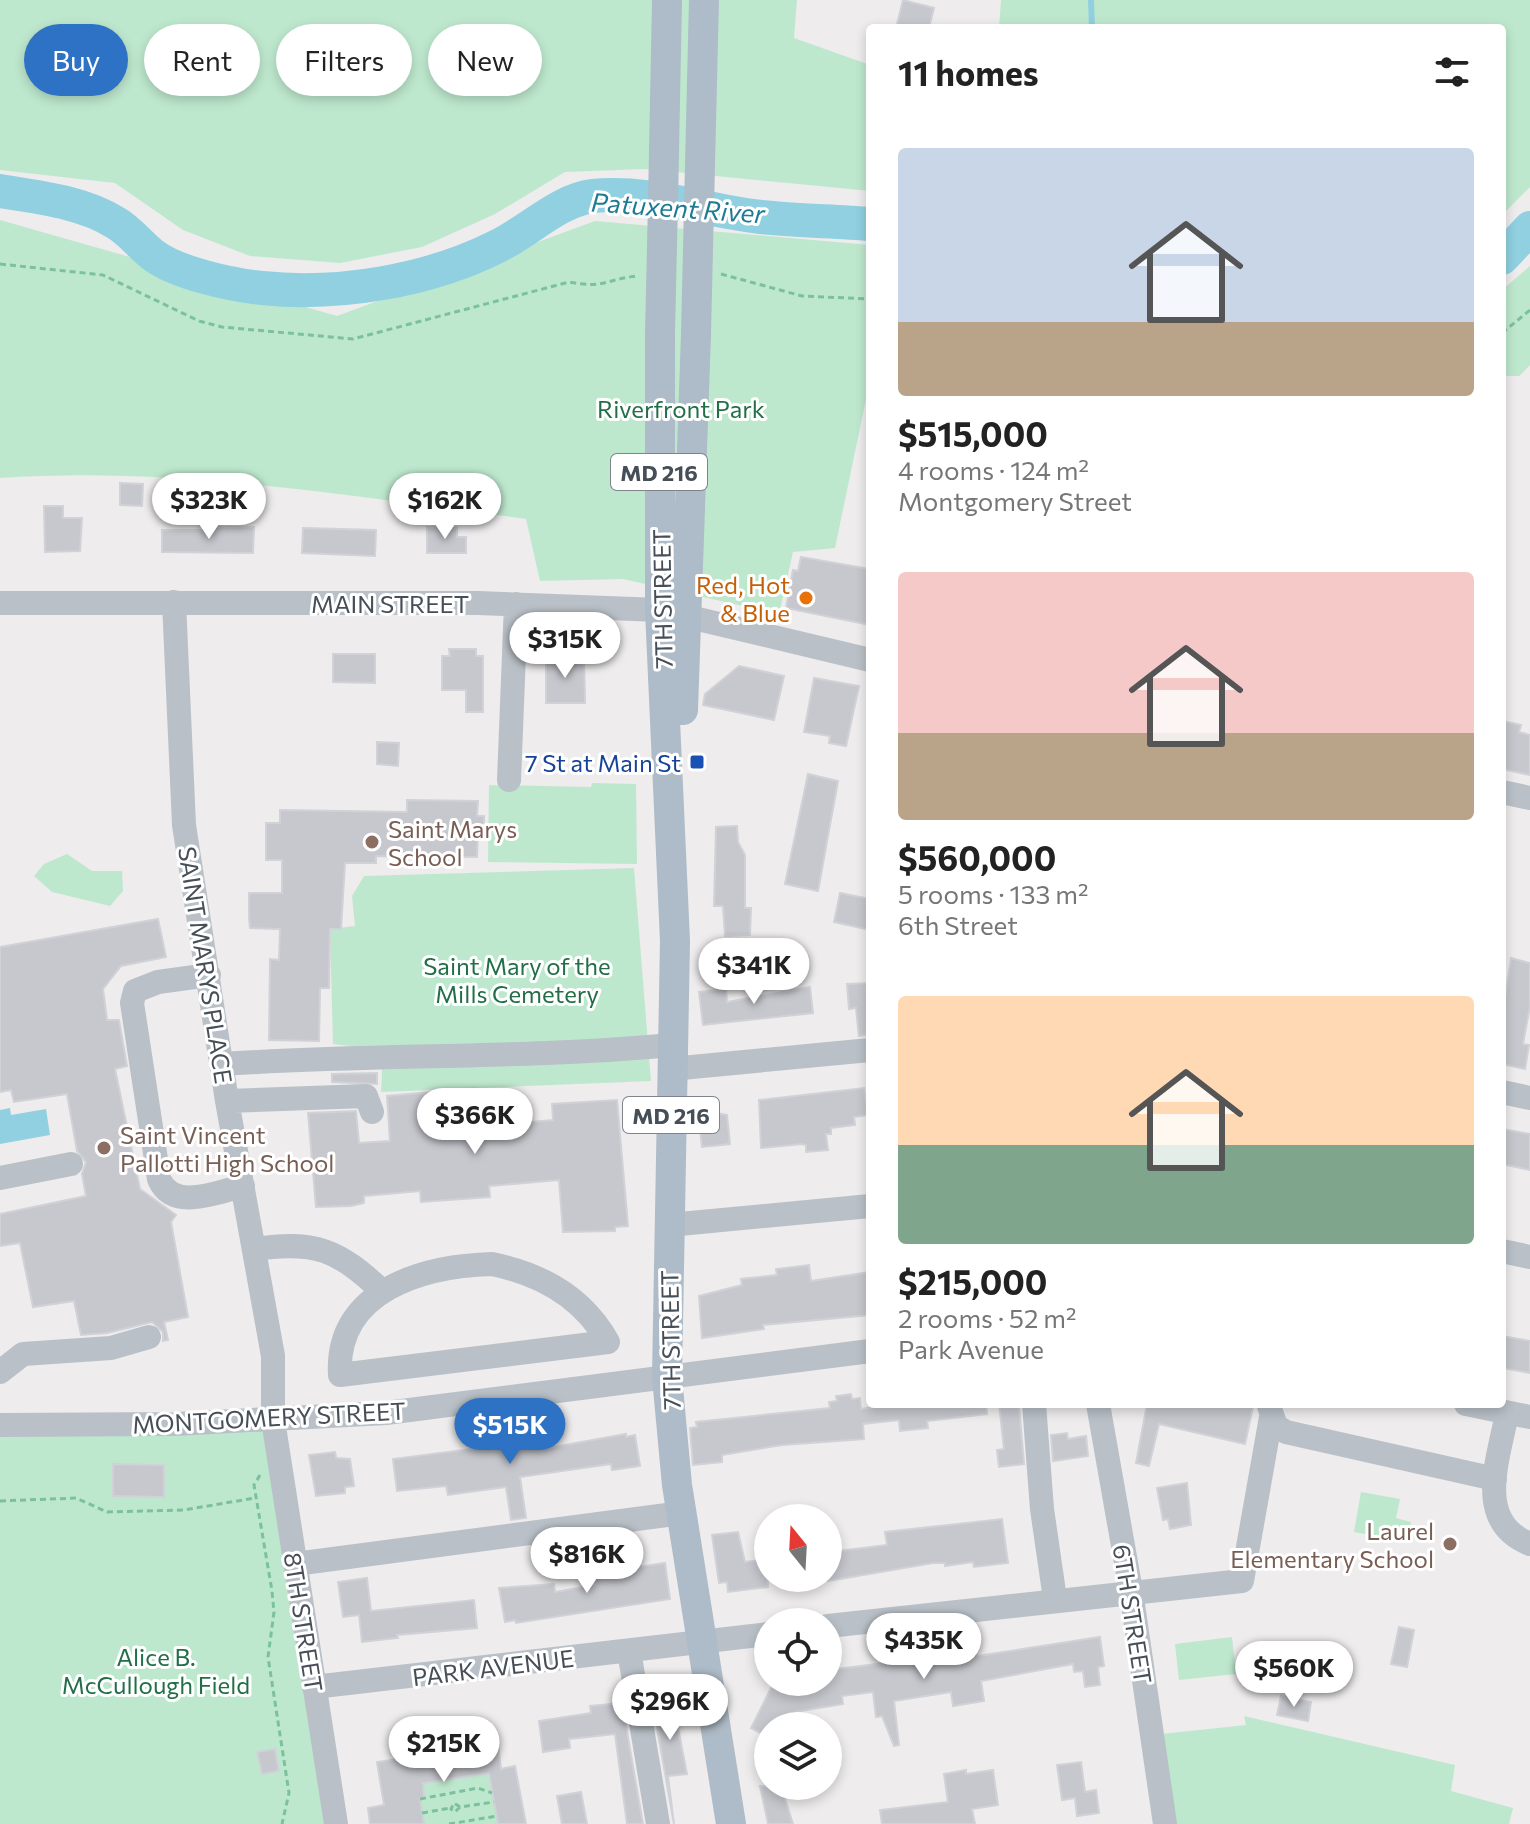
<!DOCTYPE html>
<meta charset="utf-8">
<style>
:root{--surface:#fff;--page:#f2f2f2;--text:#222;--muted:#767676;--accent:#2e72c6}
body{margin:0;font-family:Commissioner,sans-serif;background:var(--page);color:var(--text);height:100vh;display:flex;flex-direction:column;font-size:30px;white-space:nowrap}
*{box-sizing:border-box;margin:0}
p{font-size:26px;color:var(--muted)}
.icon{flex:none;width:44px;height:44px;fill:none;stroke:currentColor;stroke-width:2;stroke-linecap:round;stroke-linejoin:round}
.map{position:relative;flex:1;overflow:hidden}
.sheet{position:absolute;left:866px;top:24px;width:640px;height:1384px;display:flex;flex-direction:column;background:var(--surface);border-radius:8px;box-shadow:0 4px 12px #0003}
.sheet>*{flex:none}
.hud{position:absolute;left:24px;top:24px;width:722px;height:72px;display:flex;gap:16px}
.needle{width:52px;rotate:342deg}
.fabs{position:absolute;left:754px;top:1504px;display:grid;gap:16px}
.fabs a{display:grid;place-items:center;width:88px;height:88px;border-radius:50%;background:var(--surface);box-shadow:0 4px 12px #0003;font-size:40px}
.price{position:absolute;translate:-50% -68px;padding:0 18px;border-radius:28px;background:#fff;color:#222;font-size:26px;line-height:52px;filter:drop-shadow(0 2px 4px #0008)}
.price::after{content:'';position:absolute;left:50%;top:48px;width:24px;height:18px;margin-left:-12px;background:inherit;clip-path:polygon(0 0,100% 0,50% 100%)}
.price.on{background:var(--accent);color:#fff}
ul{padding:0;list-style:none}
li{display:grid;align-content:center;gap:16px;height:424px;padding:0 32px}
li span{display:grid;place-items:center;height:248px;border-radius:8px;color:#555}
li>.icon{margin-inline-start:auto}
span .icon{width:144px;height:144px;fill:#fffc;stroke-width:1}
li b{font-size:34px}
h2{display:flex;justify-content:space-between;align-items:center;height:96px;padding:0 32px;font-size:34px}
.tag{padding:0 28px;border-radius:36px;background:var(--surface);box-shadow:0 4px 12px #0003;font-size:28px;line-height:72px}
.tag.on{background:var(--accent);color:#fff}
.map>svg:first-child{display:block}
.green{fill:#bee8ce}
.water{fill:#90d0e0}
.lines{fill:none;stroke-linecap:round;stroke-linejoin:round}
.stream{stroke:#90d0e0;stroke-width:6}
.river{stroke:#90d0e0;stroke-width:34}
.building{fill:#c7c8ce;stroke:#d0d2d7;stroke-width:2}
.path{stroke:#7bc19e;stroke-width:3;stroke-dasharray:6 4;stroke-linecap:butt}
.minor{stroke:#b9c0c7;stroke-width:24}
.major{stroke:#aebbc8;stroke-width:30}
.major-bridge{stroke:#aebbc8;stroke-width:30}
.food-dot{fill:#e8710a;stroke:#fff;stroke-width:3}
.transit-dot{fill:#1a4fb4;stroke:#fff;stroke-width:3}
.education-dot{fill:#8d6e63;stroke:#fff;stroke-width:3}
.labels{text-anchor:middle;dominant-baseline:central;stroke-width:6;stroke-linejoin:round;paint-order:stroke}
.shield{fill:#fff;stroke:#7e8489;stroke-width:2}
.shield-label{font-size:22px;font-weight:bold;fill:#464f57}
.park-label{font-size:24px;fill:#216e47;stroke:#fff}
.food-label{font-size:24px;fill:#c56008;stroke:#fff;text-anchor:end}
.street-label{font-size:24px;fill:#464f57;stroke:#fff}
.transit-label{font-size:24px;fill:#164399;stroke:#fff;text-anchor:end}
.education-label{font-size:24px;fill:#785e54;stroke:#fff;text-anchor:start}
.water-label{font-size:26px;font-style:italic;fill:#1d7b93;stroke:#fff}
</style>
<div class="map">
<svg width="1530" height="1824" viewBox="0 0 1530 1824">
<rect width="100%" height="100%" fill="#eeecec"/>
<!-- green -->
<path class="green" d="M0 0H797L794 38 870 65V191L645 169 565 172 495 214 422 247 340 263 250 256 183 230 115 183 0 170Z
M1001 0H1530V187L1502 215V28H999Z
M0 220 337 316 595 221 870 245V380L835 548 793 552 779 614 623 579 540 581 526 519C352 496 176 466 0 478Z
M1530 266V365L1519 376H1502V290Z
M592 783 636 784 637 864 488 862 489 785 591 787Z
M67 854 92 871H122L123 891 110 906 52 892 34 876 44 864Z
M634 868 651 1081 381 1092 383 1050 333 1044 330 929 355 926 352 896 364 876Z
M273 1420 335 1824H0V1425Z
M1361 1492 1400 1499 1396 1518 1411 1522 1408 1542 1354 1532Z
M1232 1637 1236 1674 1179 1680 1175 1644Z
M1244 1716 1455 1765 1451 1791 1513 1808 1509 1824H1165L1152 1735 1246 1725Z
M488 1773 498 1824H424L420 1797 422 1783Z"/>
<!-- water -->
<path class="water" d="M10 1108 11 1115 46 1109 50 1135 0 1144V1110Z"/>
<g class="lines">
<!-- stream -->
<path class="stream" d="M1091 0 1092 28"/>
<!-- river -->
<path class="river" d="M0 191C37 197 84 202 116 223 130 231 140 245 153 255 176 273 232 285 262 288 338 296 429 281 498 246 529 231 559 200 593 196 649 190 707 211 761 217 797 221 834 221 870 224
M1502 258 1530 228"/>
</g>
<!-- building -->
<path class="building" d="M903 0 934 8 929 28H896Z
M120 483 143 484 142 506 120 505Z
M44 506H63V518H82L80 551 45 552Z
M214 527H254L253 553 162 552V530H214Z
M427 527 457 528V537H466V553H427Z
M303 528 376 530 375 556 302 553Z
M801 557 870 569V625L786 608 793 570 798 571Z
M449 649H476V656H483V712H466V690H442V656H450Z
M333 654H375V683L333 682Z
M546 656H584L585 703H546Z
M739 666 784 676 774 720 703 705 705 694Z
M814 678 859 686 846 746 829 743 830 736 804 732Z
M1502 721 1521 725 1519 732 1530 735V775L1502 769Z
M377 742 399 743 398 766 377 764Z
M808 774 838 781 818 891 785 884Z
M407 800 478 801 477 816H484V834H478L477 857 376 856V863H345L341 929H330L329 988H320L319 1041 269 1040 270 959 279 960 280 929 250 928 249 918V893H282V860H266V823H280V810L407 812Z
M737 826 738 842 745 855V908H751L750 935 725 936 723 906H714L716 827Z
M840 893 870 899V930L834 922Z
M158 919 166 957 121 966 103 989 107 1020H119L127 1066 115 1069 140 1189 176 1215 171 1222 188 1317 164 1322 168 1340 163 1341V1332L152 1322 107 1333 81 1335 74 1301 33 1307 20 1243 0 1246V1214L86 1196 82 1174 86 1162 77 1151 67 1094 14 1102 11 1090 0 1092V947Z
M1511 958 1530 963V1006L1523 1044 1529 1045 1525 1069 1502 1064V1018Z
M870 983V1035L859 1036 856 1008 849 1009 847 984Z
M810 987 813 1013 703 1025 699 992 726 989 727 1002Z
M377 1073V1084L332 1082V1074Z
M475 1088 478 1127 553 1120 552 1104 617 1100 628 1226 615 1227V1231L563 1232 559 1180 489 1186 490 1197 421 1202 420 1191 364 1196V1203L351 1206 316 1207 308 1113 356 1111 359 1143 390 1141 387 1096Z
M864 1088 868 1115 854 1117 855 1125 831 1128V1134H826L828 1150 806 1152V1145L802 1144 761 1148 759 1100Z
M716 1102 717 1113 727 1115 730 1144 702 1147 697 1103Z
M1502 1129 1530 1134V1170L1502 1164Z
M809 1265 811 1281 870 1272V1315L763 1325 764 1329 702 1338 699 1296 742 1285 741 1279 777 1275 776 1269Z
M1502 1336 1530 1341V1373L1502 1368Z
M851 1394 852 1399 860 1398 861 1409 892 1404H986L987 1414 927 1421 928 1428 900 1431 899 1420 863 1424 864 1439 782 1445 722 1455V1462L693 1465 690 1428 697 1427 696 1422 830 1408 829 1402 837 1401 836 1396Z
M999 1404H1019L1024 1464 999 1467 997 1450 1004 1449Z
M1147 1404H1240L1253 1407 1245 1444 1159 1424 1149 1466 1136 1463Z
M1067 1433 1068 1439 1086 1436 1088 1456 1053 1461 1051 1435Z
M626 1434V1437L635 1435 640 1466 612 1470 611 1464 520 1477 526 1518 511 1520 506 1487 448 1495 446 1486 397 1491 393 1459 487 1447 486 1439 503 1437 505 1448 539 1444 548 1448Z
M335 1452 336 1458 350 1459 354 1486 345 1487V1493L316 1496 309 1455Z
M113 1464 164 1465V1497L113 1496Z
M1187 1483 1191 1525 1170 1529 1168 1519 1163 1520 1157 1488Z
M1002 1519 1008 1563 974 1567 973 1562 945 1566V1563H933L828 1581 831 1552 887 1545 885 1532Z
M738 1532 745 1562 768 1559V1587L728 1592 727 1582 719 1583 712 1535Z
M665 1563 670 1599 516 1623 515 1620 505 1622 499 1588 554 1584 555 1592 595 1585 593 1574Z
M367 1578 371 1611 474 1600 477 1628 397 1635 398 1638 362 1642 359 1615 343 1617 338 1582Z
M1399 1627 1414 1630 1407 1667 1391 1664Z
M1100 1637 1104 1666 1098 1667 1100 1685 1085 1687 1083 1671 1074 1672 1073 1664 981 1681 984 1701 953 1706 951 1692 894 1701 899 1745 894 1746 882 1716 876 1717 873 1692 842 1696 843 1704 795 1712 787 1726H768V1737L751 1728 774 1682H828V1670L976 1652 977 1656Z
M1281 1696 1311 1702 1308 1721 1277 1715Z
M673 1702 687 1774 668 1776 674 1824 654 1711 656 1705Z
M622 1703 643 1824H627L615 1734 569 1739 570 1748 543 1752 539 1721 591 1713 590 1706Z
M498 1744 501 1769 515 1766 526 1824H498L489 1773 423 1783 424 1797 420 1798 424 1824H370L368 1808 384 1805 377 1762Z
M275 1749 279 1771 262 1774 257 1752Z
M1081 1762 1085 1792 1096 1790 1099 1813 1077 1816 1075 1798 1062 1800 1057 1765Z
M966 1770V1774L993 1770 998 1805 972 1809 975 1824H882L880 1810 948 1802 944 1774Z
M760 1786H781L793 1824H768Z
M581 1792 587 1824H562L557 1796Z"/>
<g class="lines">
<!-- path -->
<path class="path" d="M0 264 103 275 199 321 222 327 353 339 569 282C605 289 606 279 638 276
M721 274 802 296 870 299
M1502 333 1530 310
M260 1475 254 1485 272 1591 274 1612 268 1657 289 1793 282 1824
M0 1501 76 1498 107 1512 184 1510 255 1498
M420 1799 478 1788 492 1793
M460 1807 454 1803 451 1809 455 1812 460 1807 494 1802
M422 1813 451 1808
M449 1824 497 1816"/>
<!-- minor -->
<path class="minor" d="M174 602 184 825 227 1101 273 1356V1420L336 1824
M0 603H478L660 610 870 660
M509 780 516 604
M1502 792 1530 798
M209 975 158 982 135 991 132 1003 159 1179C173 1212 217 1192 243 1186
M222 1064C372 1054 522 1059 672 1045
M671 1069 870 1050
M1502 1092 1530 1098
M227 1101 366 1096 372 1112
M0 1178 71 1164
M669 1225 870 1206
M254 1249C316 1240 338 1250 382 1291
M1502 1251 1530 1257
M492 1264C541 1274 583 1297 608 1342L340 1375C335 1290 424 1266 492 1264Z
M0 1372 23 1354 111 1348 149 1337
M1034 1404 1042 1509 1055 1599
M1098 1404 1131 1591 1165 1824
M1466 1404 1530 1417
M1269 1406 1276 1426 1286 1432 1495 1479
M1507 1413C1499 1459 1473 1521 1530 1544
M0 1425 175 1424 386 1413 870 1351
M295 1564 682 1513
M828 1626 1242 1581 1271 1417
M629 1651 658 1824
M314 1687 768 1634"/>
<!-- major -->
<path class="major" d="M663 202 667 0
M699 206 704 0
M660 334V610L675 941 667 1377 677 1485 731 1824
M683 710 696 334"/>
<!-- major-bridge -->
<path class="major-bridge" d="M660 334 663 202
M696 334 699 206"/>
</g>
<!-- markers -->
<circle class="food-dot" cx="806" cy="598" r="8"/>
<rect class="transit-dot" x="689" y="754" width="16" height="16" rx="4"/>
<g class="education-dot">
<circle cx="372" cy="842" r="8"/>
<circle cx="104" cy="1148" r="8"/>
<circle cx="1450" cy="1544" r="8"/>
</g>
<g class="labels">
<!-- shield labels -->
<g class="shield">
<rect x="611" y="454" width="96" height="36" rx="6"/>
<rect x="623" y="1097" width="96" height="36" rx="6"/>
</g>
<g class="shield-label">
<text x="659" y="472">MD 216</text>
<text x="671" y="1115">MD 216</text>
</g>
<!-- park labels -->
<g class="park-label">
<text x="681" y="408">Riverfront Park</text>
<text x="517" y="965">Saint Mary of the<tspan x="517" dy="28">Mills Cemetery</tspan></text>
<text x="156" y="1656">Alice B.<tspan x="156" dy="28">McCullough Field</tspan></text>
</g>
<!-- food labels -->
<g class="food-label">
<text x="790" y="584">Red, Hot<tspan x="790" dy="28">&amp; Blue</tspan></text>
</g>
<!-- street labels -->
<g class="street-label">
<text transform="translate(662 599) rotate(-91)">7TH STREET</text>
<text x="390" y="603">MAIN STREET</text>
<text transform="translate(206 965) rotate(81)">SAINT MARYS PLACE</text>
<text transform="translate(670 1340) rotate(-91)">7TH STREET</text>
<text transform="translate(269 1417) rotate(-3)">MONTGOMERY STREET</text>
<text transform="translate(1133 1614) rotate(81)">6TH STREET</text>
<text transform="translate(304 1622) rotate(81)">8TH STREET</text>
<text transform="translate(493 1667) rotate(-7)">PARK AVENUE</text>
</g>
<!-- transit labels -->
<g class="transit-label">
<text x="681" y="762">7 St at Main St</text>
</g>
<!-- education labels -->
<g class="education-label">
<text x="388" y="828">Saint Marys<tspan x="388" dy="28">School</tspan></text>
<text x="120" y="1134">Saint Vincent<tspan x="120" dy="28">Pallotti High School</tspan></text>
<text x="1434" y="1530" text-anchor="end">Laurel<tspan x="1434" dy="28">Elementary School</tspan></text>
</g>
<!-- water labels -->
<g class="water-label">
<text transform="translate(678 207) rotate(4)">Patuxent River</text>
</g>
</g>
</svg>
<div class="fabs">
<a><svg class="needle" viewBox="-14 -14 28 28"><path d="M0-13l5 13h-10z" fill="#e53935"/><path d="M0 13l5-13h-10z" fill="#767676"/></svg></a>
<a><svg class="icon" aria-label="locate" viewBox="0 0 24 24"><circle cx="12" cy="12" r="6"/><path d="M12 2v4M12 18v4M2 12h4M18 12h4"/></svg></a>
<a><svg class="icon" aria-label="layers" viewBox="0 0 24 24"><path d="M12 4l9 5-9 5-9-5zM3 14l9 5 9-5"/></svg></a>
</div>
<b class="price" style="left:209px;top:541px">$323K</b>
<b class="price" style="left:445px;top:541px">$162K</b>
<b class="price" style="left:565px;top:680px">$315K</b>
<b class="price" style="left:754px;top:1006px">$341K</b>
<b class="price" style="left:475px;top:1156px">$366K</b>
<b class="price on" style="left:510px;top:1466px">$515K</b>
<b class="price" style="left:587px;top:1595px">$816K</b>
<b class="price" style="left:924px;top:1681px">$435K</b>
<b class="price" style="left:1294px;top:1709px">$560K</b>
<b class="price" style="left:670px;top:1742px">$296K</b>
<b class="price" style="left:444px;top:1784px">$215K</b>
<div class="hud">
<a class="tag on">Buy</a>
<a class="tag">Rent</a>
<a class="tag">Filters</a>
<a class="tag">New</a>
</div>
<section class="sheet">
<h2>11 homes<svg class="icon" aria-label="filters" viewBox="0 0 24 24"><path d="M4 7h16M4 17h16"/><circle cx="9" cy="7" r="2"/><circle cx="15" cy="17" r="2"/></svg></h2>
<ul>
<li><span style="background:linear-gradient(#c9d6e8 70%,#b9a48a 0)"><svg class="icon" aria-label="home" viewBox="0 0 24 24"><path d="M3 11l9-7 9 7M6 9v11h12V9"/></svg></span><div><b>$515,000</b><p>4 rooms · 124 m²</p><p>Montgomery Street</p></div></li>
<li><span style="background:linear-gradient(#f6c9c9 65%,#b9a48a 0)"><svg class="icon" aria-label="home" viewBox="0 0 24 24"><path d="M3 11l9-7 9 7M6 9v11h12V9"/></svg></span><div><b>$560,000</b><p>5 rooms · 133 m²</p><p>6th Street</p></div></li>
<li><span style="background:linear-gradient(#ffd9b3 60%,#7fa58c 0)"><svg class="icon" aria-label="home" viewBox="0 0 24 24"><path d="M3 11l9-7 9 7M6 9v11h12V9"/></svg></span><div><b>$215,000</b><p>2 rooms · 52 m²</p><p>Park Avenue</p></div></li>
</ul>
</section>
</div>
